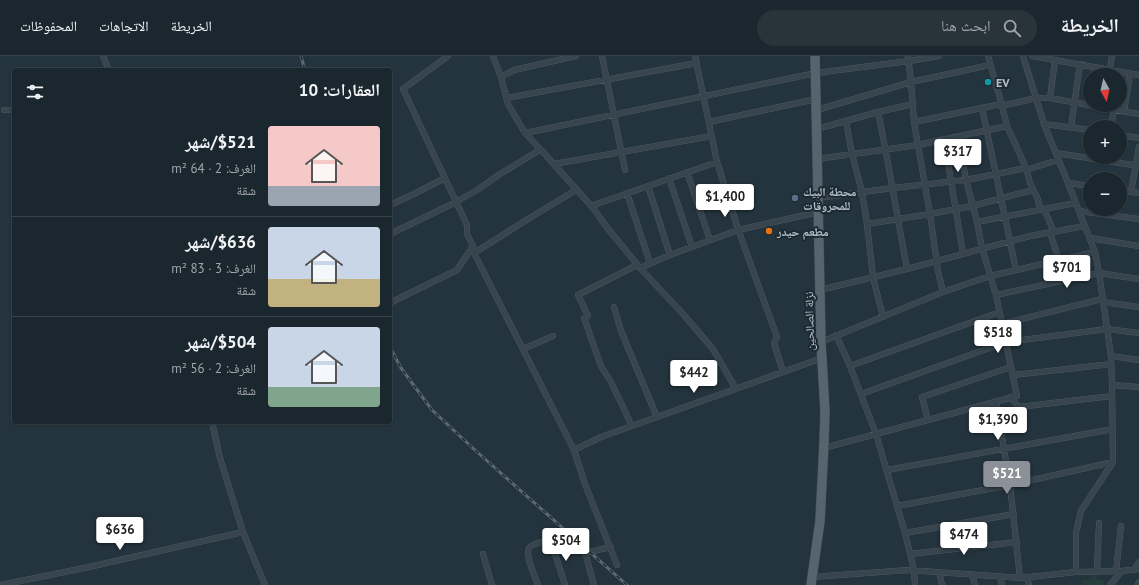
<!DOCTYPE html>
<html lang="ar">
<meta charset="utf-8">
<style>
:root{--surface:#1b272e;--page:#28333a;--text:#f1f3f6;--muted:#a0a5aa;--line:#39444a;--accent:#8c9099}
body{margin:0;font-family:"PT Sans","Noto Naskh Arabic",sans-serif;background:var(--page);color:var(--text);direction:rtl;height:100vh;display:flex;flex-direction:column;font-size:15px;white-space:nowrap}
*{box-sizing:border-box;margin:0}
p{font-size:13px;color:var(--muted)}
.icon{flex:none;width:22px;height:22px;fill:none;stroke:currentColor;stroke-width:2;stroke-linecap:round;stroke-linejoin:round}
.map{position:relative;flex:1;overflow:hidden;direction:ltr}
.side{position:absolute;left:12px;top:12px;width:380px;height:356px;display:flex;flex-direction:column;background:var(--surface);border-radius:4px;box-shadow:0 1px 3px #0004,0 0 0 1px var(--line);direction:rtl}
.side>*{flex:none}
.needle{width:26px;rotate:172deg}
.buttons{position:absolute;left:1083px;top:12px;display:grid;gap:8px}
.buttons a{display:grid;place-items:center;width:44px;height:44px;border-radius:50%;background:var(--surface);box-shadow:0 1px 3px #0004,0 0 0 1px var(--line);font-size:20px}
.price{position:absolute;translate:-50% -34px;padding:0 9px;border-radius:4px;background:#fff;color:#222;font-size:13px;line-height:26px;filter:drop-shadow(0 1px 2px #0008)}
.price::after{content:'';position:absolute;left:50%;top:24px;width:12px;height:9px;margin-left:-6px;background:inherit;clip-path:polygon(0 0,100% 0,50% 100%)}
.price.on{background:var(--accent);color:#fff}
ul{padding:0;list-style:none}
li{display:flex;align-items:center;gap:12px;height:100px;padding:0 12px}
li+li{border-top:1px solid var(--line)}
li span{display:grid;place-items:center;flex:none;width:112px;height:80px;border-radius:4px;color:#555}
li>.icon{margin-inline-start:auto}
span .icon{width:48px;height:48px;fill:#fffc;stroke-width:1}
li b{font-size:17px}
h2{display:flex;justify-content:space-between;align-items:center;height:48px;padding:0 12px;font-size:17px}
header{display:flex;align-items:center;gap:24px;box-sizing:border-box;height:56px;padding:0 20px;background:var(--surface);border-bottom:1px solid var(--line)}
header strong{font-size:19px}
nav{display:flex;gap:22px;margin-inline-start:auto;font-size:14px}
.search{width:280px;height:36px;background:var(--page);display:flex;align-items:center;gap:10px;box-sizing:border-box;padding:0 14px;border-radius:22px;color:var(--muted);font-size:15px}
.map>svg:first-child{display:block}
.green{fill:#263f3d}
.lines{fill:none;stroke-linecap:round;stroke-linejoin:round}
.street-casing{stroke:#56636c;stroke-width:6}
.primary-casing{stroke:#44515a;stroke-width:10}
.street{stroke:#38454e;stroke-width:5.5}
.primary{stroke:#56646e;stroke-width:9}
.rail-casing{stroke:#5a6a75;stroke-width:3}
.rail{stroke:#1d2a33;stroke-width:1.5;stroke-dasharray:4.5;stroke-linecap:butt}
.culture-dot{fill:#0f9aa8;stroke:#1d2a33;stroke-width:1.5}
.service-dot{fill:#5c6f8a;stroke:#1d2a33;stroke-width:1.5}
.food-dot{fill:#e8710a;stroke:#1d2a33;stroke-width:1.5}
.labels{text-anchor:middle;dominant-baseline:central;stroke-width:4;stroke-linejoin:round;paint-order:stroke}
.poi-label{font-size:12px;font-weight:bold;fill:#b4c0c9;stroke:#1d2a33;text-anchor:start}
.street-label{font-size:12px;fill:#b4c0c9;stroke:#1d2a33}
</style>
<header>
<strong>الخريطة</strong>
<div class="search"><svg class="icon" aria-label="search" viewBox="0 0 24 24"><circle cx="10" cy="10" r="6"/><path d="M15 15l6 6"/></svg>ابحث هنا</div>
<nav><a>الخريطة</a><a>الاتجاهات</a><a>المحفوظات</a></nav>
</header>
<div class="map">
<svg width="1139" height="529" viewBox="0 0 1139 529">
<rect width="100%" height="100%" fill="#24343e"/>
<!-- green -->
<path class="green" d="M1095 519 1098 524H1103L1105 529H1083L1082 524 1092 523V520Z"/>
<g class="lines">
<defs>
<path id="street" d="M103 0 109 14
M448 0 403 33 467 169V178L473 190
M493 0 501 21 508 48 525 77 542 95 594 153 605 169 640 212 684 259 713 293 736 333
M602 0 625 114
M695 0 717 106 739 176 777 281 774 287 783 316
M908 0 911 26 914 66 930 158 938 215 943 236
M988 0 999 39 1007 70 1026 112 1030 127 1037 141 1041 154
M1023 0 1044 68 1068 127 1095 196 1099 217 1111 300 1112 329 1113 406 1081 455 1076 477V516
M1032 0 1139 19
M1110 13 1112 0
M501 21 514 14 576 0
M507 42 697 7
M1050 42 1055 4
M1001 50 1036 42H1050L1139 58
M982 52 1016 214
M4 54H14
M817 54 911 26 990 9
M878 56C889 108 897 160 907 213
M1124 56 1130 18
M846 65 852 98 862 136 867 168 873 221 883 261
M709 66 816 43
M914 66 1001 48
M1044 68 1090 74
M1071 71 1080 8
M1111 71 1114 54
M817 73 878 56 913 48
M525 77 816 17 909 5 939 0
M1120 79 1139 82
M944 83 963 197
M1056 97 1139 110
M817 103 918 89 1007 70
M554 108 712 80
M1026 114 1058 104
M687 116 710 184
M669 122 692 191
M1068 127 1090 130
M648 130 670 199
M1120 134 1139 137
M1131 136 1139 91
M627 137 650 207
M818 142 893 132 966 124 1026 112
M390 149 414 138 445 122
M591 150 717 106
M1044 153 1054 176
M1079 155 1139 163
M977 166 1075 147
M867 168 930 158 972 150 1033 134
M1050 177 1059 204
M390 178 456 146 477 134 500 118 538 95H542
M1090 182 1139 190
M474 197 574 394 585 428 617 509
M640 212 670 199 738 174 819 156
M820 234 907 213 1030 180 1085 170
M996 239 1099 217 1139 223
M1103 246 1139 251
M390 247 457 214 473 190 474 197 528 163 576 134
M614 251 621 275 657 361
M588 260 578 239 637 209
M584 262 601 310 611 326 632 370
M1002 268 1102 243
M836 279 850 310 876 378 905 477 914 514 915 529
M821 286 943 236 990 220 1095 196
M523 293 553 280
M1111 300 1139 304
M850 310 1000 256
M1013 319 1111 308
M1112 329 1139 331
M861 338 1006 286 1107 273 1139 277
M1010 341 1019 351 1112 340
M996 345 1010 429 1020 522
M928 364 922 341 1011 311
M212 366 220 402 243 476 265 529
M824 392 1017 340 996 239 982 192 977 166 966 124 958 80
M574 394 601 381 822 302
M887 414 1113 373
M897 450 1010 429 1113 406
M905 477 1014 458
M552 488 565 529
M585 496 594 529
M483 498 492 529
M910 498 1017 486
M1134 514 1139 506
M1097 515 1099 467
M1116 515 1121 470
M939 516 942 529
M972 518 975 529
M813 521 908 514 1020 522 1076 516 1122 515 1139 513
M1000 521 1002 529
M1027 521 1029 529
M1 529 89 511 243 476
M538 529C535 521 525 499 529 492 531 488 545 485 549 484L552 488C559 489 567 488 574 489 579 490 581 494 585 496 590 497 605 492 611 491
M1110 529 1122 515
M1138 529 1139 526"/>
<path id="primary" d="M811 529 820 465 824 387 825 356 821 286 815 0"/>
</defs>
<!-- street casing -->
<use href="#street" class="street-casing"/>
<!-- primary casing -->
<use href="#primary" class="primary-casing"/>
<!-- street -->
<use href="#street" class="street"/>
<!-- primary -->
<use href="#primary" class="primary"/>
<defs>
<path id="rail" d="M301 0 305 14
M390 291 401 312 432 354 476 395 627 529"/>
</defs>
<!-- rail casing -->
<use href="#rail" class="rail-casing"/>
<!-- rail -->
<use href="#rail" class="rail"/>
</g>
<!-- markers -->
<circle class="culture-dot" cx="988" cy="26" r="4"/>
<circle class="service-dot" cx="795" cy="142" r="4"/>
<circle class="food-dot" cx="769" cy="175" r="4"/>
<g class="labels">
<!-- poi labels -->
<g class="poi-label">
<text x="996" y="26">EV</text>
<text x="803" y="135">محطة البيك<tspan x="803" dy="14">للمحروقات</tspan></text>
<text x="777" y="175">مطعم حيدر</text>
</g>
<!-- street labels -->
<g class="street-label">
<text transform="translate(809 265) rotate(-91)">نزلة الصالحين</text>
</g>
</g>
</svg>
<div class="buttons">
<a><svg class="needle" viewBox="-14 -14 28 28"><path d="M0-13l5 13h-10z" fill="#e53935"/><path d="M0 13l5-13h-10z" fill="#a0a5aa"/></svg></a>
<a>+</a>
<a>−</a>
</div>
<b class="price" style="left:958px;top:117px">$317</b>
<b class="price" style="left:725px;top:162px">$1,400</b>
<b class="price" style="left:1067px;top:233px">$701</b>
<b class="price" style="left:998px;top:298px">$518</b>
<b class="price" style="left:694px;top:338px">$442</b>
<b class="price" style="left:998px;top:385px">$1,390</b>
<b class="price on" style="left:1007px;top:439px">$521</b>
<b class="price" style="left:120px;top:495px">$636</b>
<b class="price" style="left:964px;top:500px">$474</b>
<b class="price" style="left:566px;top:506px">$504</b>
<section class="side">
<h2>العقارات: 10<svg class="icon" aria-label="filters" viewBox="0 0 24 24"><path d="M4 7h16M4 17h16"/><circle cx="9" cy="7" r="2"/><circle cx="15" cy="17" r="2"/></svg></h2>
<ul>
<li><span style="background:linear-gradient(#f6c9c9 75%,#9aa5b1 0)"><svg class="icon" aria-label="home" viewBox="0 0 24 24"><path d="M3 11l9-7 9 7M6 9v11h12V9"/></svg></span><div><b>$521/شهر</b><p>الغرف: 2 · 64 m²</p><p>شقة</p></div></li>
<li><span style="background:linear-gradient(#c9d6e8 65%,#c2b280 0)"><svg class="icon" aria-label="home" viewBox="0 0 24 24"><path d="M3 11l9-7 9 7M6 9v11h12V9"/></svg></span><div><b>$636/شهر</b><p>الغرف: 3 · 83 m²</p><p>شقة</p></div></li>
<li><span style="background:linear-gradient(#c9d6e8 75%,#7fa58c 0)"><svg class="icon" aria-label="home" viewBox="0 0 24 24"><path d="M3 11l9-7 9 7M6 9v11h12V9"/></svg></span><div><b>$504/شهر</b><p>الغرف: 2 · 56 m²</p><p>شقة</p></div></li>
</ul>
</section>
</div>
